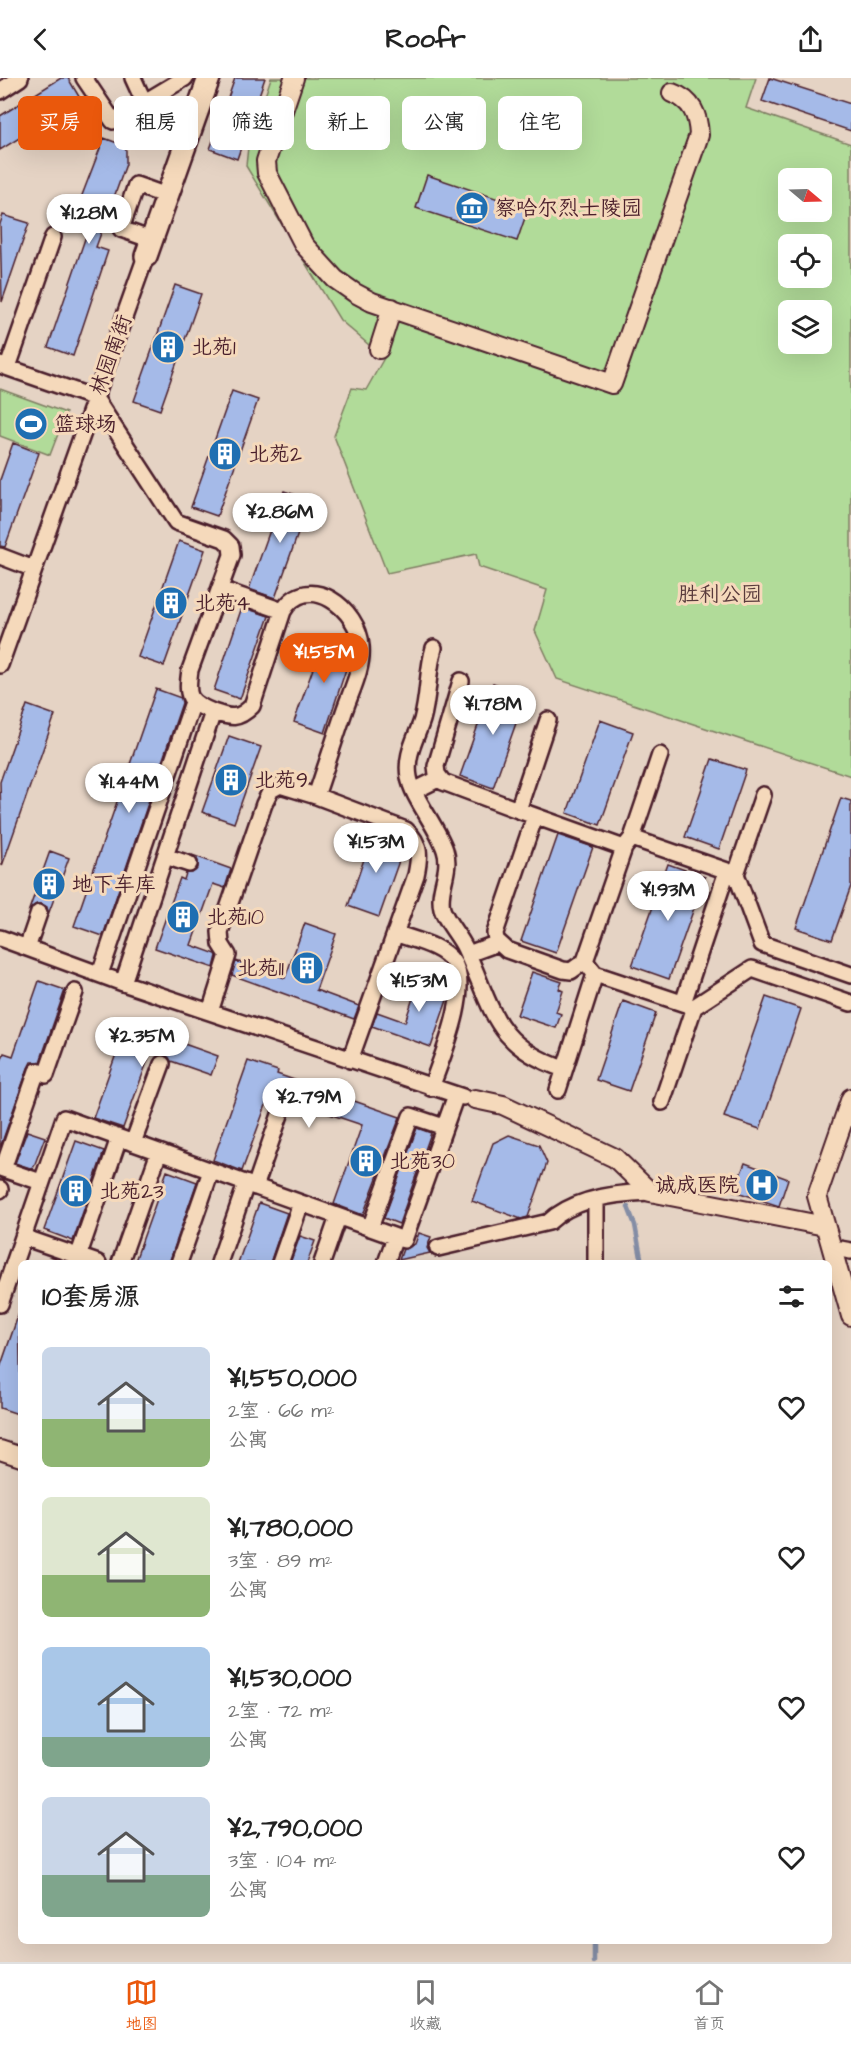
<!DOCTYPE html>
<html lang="zh">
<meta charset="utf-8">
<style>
:root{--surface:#fff;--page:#f6f6f6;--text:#222;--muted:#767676;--line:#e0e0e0;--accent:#ea580c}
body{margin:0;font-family:"Architects Daughter","LXGW WenKai TC",sans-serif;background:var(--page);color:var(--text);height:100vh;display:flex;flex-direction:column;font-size:22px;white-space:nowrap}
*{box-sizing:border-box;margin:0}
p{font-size:20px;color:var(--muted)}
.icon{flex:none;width:33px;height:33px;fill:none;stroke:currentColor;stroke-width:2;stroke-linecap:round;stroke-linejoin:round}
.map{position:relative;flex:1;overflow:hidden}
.sheet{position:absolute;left:18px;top:1182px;width:814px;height:684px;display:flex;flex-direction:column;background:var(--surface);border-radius:9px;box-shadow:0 6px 24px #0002}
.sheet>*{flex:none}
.guide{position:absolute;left:18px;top:18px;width:816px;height:54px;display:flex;gap:12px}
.needle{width:39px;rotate:109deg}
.tools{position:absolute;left:778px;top:90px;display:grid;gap:12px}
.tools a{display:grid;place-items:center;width:54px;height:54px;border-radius:9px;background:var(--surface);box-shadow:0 6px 24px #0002;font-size:30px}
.price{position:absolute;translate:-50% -51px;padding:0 14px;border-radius:21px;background:#fff;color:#222;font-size:20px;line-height:39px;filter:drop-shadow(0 2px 3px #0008)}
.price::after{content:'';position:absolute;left:50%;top:36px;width:18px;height:14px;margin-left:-9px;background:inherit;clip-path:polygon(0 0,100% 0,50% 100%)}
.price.selected{background:var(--accent);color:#fff}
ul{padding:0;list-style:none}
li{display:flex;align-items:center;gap:18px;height:150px;padding:0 24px}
li span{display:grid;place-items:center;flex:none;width:168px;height:120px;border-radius:9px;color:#555}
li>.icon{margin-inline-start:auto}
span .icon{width:72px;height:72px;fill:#fffc;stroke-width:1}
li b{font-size:26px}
h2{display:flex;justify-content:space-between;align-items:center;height:72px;padding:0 24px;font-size:26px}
.chip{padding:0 21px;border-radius:9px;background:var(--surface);box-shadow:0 6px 24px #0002;font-size:21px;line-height:54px}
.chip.selected{background:var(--accent);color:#fff}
header{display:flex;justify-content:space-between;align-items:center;height:78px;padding:0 24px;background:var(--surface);font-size:27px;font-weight:700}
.menu{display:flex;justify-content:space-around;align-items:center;height:84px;border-top:2px solid var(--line);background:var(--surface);font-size:16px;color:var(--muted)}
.menu a{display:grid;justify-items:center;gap:3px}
.menu .selected{color:var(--accent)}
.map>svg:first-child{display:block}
.green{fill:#b1db99;stroke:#7e7d62;stroke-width:1.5;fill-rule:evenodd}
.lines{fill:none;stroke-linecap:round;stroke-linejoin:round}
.stream{stroke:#848da5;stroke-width:4.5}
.building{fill:#a5bae8;stroke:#4a1f2b;stroke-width:1.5}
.minor-casing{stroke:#4a1f2b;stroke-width:20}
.tertiary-casing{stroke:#4a1f2b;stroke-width:22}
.secondary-casing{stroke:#4a1f2b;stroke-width:26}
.minor{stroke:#f5d9bb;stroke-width:15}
.tertiary{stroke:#f5d9bb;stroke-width:18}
.secondary{stroke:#f5d9bb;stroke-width:21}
.labels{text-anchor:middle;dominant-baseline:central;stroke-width:6;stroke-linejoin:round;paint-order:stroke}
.poi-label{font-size:21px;fill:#4a1f2b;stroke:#f5d9bb;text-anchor:start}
.street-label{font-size:21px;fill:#4a1f2b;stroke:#f5d9bb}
.park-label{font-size:21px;fill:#593b3c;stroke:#f5d9bb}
</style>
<header><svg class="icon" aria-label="back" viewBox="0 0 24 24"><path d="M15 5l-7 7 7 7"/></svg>Roofr<svg class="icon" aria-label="share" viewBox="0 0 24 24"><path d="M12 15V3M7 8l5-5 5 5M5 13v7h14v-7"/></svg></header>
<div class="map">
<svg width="851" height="1884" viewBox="0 0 851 1884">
<rect width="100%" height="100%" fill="#e5d3c4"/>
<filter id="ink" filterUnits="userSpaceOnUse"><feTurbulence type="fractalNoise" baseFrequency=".0167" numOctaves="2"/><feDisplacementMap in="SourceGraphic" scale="12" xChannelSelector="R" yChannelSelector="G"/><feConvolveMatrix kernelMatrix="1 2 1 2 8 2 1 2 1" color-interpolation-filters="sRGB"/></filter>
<g filter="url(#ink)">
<!-- green -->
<path class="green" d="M271 0H756L746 30 851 66V698L557 601 535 553 547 512 479 489 476 476 387 495 334 358 352 310 366 312 384 280 340 242 246 88 248 69ZM789 100H822V134H789ZM789 166H822V200H789ZM789 232H822V266H789Z
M0 311 66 335 50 377 0 358Z"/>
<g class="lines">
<!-- stream -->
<path class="stream" d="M628 1129 635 1147 642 1185
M594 1884V1863"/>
</g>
<!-- building -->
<path class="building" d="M61 0H68L81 22 0 72V38Z
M235 0H265L237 81 210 71Z
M770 0 851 26V53L762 23Z
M104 60 120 66 126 72V86L96 169 108 173 73 278 48 269 88 152 71 146Z
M427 97 528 131 517 163 416 130Z
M3 137 29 145 2 224 0 146Z
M175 207 201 216 160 332 134 323Z
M232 313 258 322 217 438 191 429Z
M13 365 39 375 5 469 0 468V402Z
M284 413 310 422 275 520 249 511Z
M179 463 205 472 164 588 138 579Z
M242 529 269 538 240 621 214 612Z
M325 557 351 566V576L325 655 294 644Z
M493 605 526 617 493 710 460 698Z
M156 611 181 620 182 625 103 858 74 848Z
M27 627 55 637 2 788 0 704Z
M600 642 633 654 600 747 567 735Z
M229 658 261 669 234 745 202 734Z
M712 681 746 692 719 771 685 759Z
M841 720 851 723V808L832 862 796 850Z
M374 752 405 766 379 839 348 828Z
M558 757 593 769 556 875 521 863Z
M50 773 69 780 48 837 47 829 42 826H37L29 832Z
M192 777 231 791 225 810 213 806 191 867 216 876 217 878 214 890 155 870 180 800 184 802 186 795H192L198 790V783Z
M668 786 705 799 669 901 632 888Z
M305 845 336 856 316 912 359 928 354 941 232 897 236 883 285 900Z
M532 894 562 904 559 911 563 913 556 934 561 936 556 950 517 937Z
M421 896 449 906 448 919 431 969 372 948 377 934 405 944Z
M39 903 65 912 40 984H31L28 990 0 1070V986L4 975 13 978Z
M766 919 801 931 760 1051 724 1039Z
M623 923 656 935 629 1013 596 1002Z
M129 940 159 951 156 956 218 978 211 997 171 983 165 977 150 976 123 1050 93 1040Z
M248 983 278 993 277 996 400 1039 363 1137 334 1126 362 1047 291 1023 287 1019 270 1016 242 1093 213 1082Z
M417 1050 431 1055 399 1146 384 1140Z
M27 1053 45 1059 33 1091 15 1085Z
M509 1057 539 1067 547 1085 528 1139 521 1141 472 1123 493 1065Z
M76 1063 104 1073 73 1163 44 1152Z
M745 1085 788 1101 779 1128 734 1113Z
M167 1093 197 1104 169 1185H141L135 1183Z
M259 1125 287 1135 270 1185H238Z
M419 1155 431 1159 427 1170 430 1175 399 1182 403 1171 415 1166Z
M300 1158 315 1163 307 1185H290Z
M19 1235 21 1328 18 1336 0 1330V1290Z"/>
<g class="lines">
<defs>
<path id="minor" d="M84 0 113 43 185 0
M133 0 144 24
M0 13 20 0
M152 162 121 151 136 107 167 118
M0 287 95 320 176 444 224 461 231 468 232 477 190 592C186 619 188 624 213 634L123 905
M8 289 53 159
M0 478 34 491
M220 511 283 533
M434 570C427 593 429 618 422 642 416 661 405 677 409 699 412 719 437 748 445 772 452 793 437 811 442 831 446 844 459 857 465 870 494 932 493 967 564 991
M0 587 146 178
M461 603 436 688 437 696 443 704 518 732
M213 634C231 640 238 642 252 628L283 533C308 492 359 531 361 568 363 590 352 611 345 631 335 660 326 689 316 718L406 752C421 766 420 778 416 797L350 982
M548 642 518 732 624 770
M414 713 440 700
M763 717 736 796 762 866 851 897
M535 738 495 855 496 862 507 872 563 892 571 893 585 883
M632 760 736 796
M165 778 189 786
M395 855C413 862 442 867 453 884 472 911 441 981 431 1010
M0 860 123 905 463 1019
M27 870 39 835
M468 876 498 865
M100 896 193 624
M595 896 691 928
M683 925 727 793
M210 934 228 877 221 866 220 854 264 726 271 712 280 707 316 718
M558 1012 595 896 585 883 624 770 632 760 660 677
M662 1024 694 929 752 891 851 925
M133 1065 162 986
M0 1090 41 1104
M3 1091 37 993 46 997 75 914
M255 1109 283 1028
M0 1112V1111
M370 1150 411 1038 444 1049
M23 1159 98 1185
M438 1170 549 1144C574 1120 617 1115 650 1114
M832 1172 840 1171 851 1173
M76 1185 119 1060
M120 1185 159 1074
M179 1185 211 1093
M219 1185 246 1106
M280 1185 301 1125
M322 1185 338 1139
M386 1185 395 1159
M596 1185V1122
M0 1226 64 1040 404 1162 456 1017"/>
<path id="tertiary" d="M294 0 266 83 267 95 304 167 335 201 355 215 372 224 612 306 699 57C698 37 692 22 672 15
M379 271 392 230
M851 1020 817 1118 851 1238
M475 1021 503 1027 615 1080 650 1114 825 1148
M0 1372 21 1379"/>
<path id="secondary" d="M146 178 209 0"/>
</defs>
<!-- minor casing -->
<use href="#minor" class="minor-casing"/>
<!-- tertiary casing -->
<use href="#tertiary" class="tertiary-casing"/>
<!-- secondary casing -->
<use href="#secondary" class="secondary-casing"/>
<!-- minor -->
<use href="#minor" class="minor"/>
<!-- tertiary -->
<use href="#tertiary" class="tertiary"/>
<!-- secondary -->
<use href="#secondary" class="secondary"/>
</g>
</g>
<!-- icons -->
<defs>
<symbol id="museum-disc" viewBox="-11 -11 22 22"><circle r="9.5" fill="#1f6fb2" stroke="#f5d9bb"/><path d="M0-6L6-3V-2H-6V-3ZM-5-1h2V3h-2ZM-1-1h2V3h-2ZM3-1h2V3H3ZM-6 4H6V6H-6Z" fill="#fff"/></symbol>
<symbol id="building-disc" viewBox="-11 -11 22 22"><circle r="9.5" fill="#1f6fb2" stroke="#f5d9bb"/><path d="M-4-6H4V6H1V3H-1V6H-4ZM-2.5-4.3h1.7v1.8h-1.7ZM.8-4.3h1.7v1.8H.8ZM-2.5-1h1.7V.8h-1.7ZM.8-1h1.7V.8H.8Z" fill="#fff"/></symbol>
<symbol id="stadium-disc" viewBox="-11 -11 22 22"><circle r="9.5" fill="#1f6fb2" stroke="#f5d9bb"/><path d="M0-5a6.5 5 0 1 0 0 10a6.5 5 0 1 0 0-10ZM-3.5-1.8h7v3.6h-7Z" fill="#fff"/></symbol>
<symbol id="hospital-disc" viewBox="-11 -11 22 22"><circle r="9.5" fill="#1f6fb2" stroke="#f5d9bb"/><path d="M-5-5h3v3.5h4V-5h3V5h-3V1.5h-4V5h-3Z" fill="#fff"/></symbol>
</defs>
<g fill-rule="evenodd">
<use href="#museum-disc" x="453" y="111" width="38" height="38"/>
<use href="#building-disc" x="149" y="250" width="38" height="38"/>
<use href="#stadium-disc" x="12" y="327" width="38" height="38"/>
<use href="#building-disc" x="206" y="357" width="38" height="38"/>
<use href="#building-disc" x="152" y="506" width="38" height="38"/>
<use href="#building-disc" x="212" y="683" width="38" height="38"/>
<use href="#building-disc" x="30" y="787" width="38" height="38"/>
<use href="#building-disc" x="164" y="820" width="38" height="38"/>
<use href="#building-disc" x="288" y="871" width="38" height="38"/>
<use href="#building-disc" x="347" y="1064" width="38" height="38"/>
<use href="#hospital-disc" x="743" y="1088" width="38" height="38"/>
<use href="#building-disc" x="57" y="1094" width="38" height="38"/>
</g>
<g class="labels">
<!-- poi labels -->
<g class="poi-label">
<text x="495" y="130">察哈尔烈士陵园</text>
<text x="191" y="269">北苑1</text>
<text x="54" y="346">篮球场</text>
<text x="248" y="376">北苑2</text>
<text x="194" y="525">北苑4</text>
<text x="254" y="702">北苑9</text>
<text x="72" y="806">地下车库</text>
<text x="206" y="839">北苑10</text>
<text x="284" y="890" text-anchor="end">北苑11</text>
<text x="389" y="1083">北苑30</text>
<text x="739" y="1107" text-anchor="end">诚成医院</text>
<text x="99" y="1113">北苑23</text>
</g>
<!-- street labels -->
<g class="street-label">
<text transform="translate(111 277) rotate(-70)">林园南街</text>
</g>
<!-- park labels -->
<g class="park-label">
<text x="720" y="516">胜利公园</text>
</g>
</g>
</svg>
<div class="tools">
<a><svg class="needle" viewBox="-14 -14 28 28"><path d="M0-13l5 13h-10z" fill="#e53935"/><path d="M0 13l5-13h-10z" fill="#767676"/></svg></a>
<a><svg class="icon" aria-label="locate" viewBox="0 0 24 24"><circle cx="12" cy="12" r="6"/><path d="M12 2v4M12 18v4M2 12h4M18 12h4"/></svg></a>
<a><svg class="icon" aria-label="layers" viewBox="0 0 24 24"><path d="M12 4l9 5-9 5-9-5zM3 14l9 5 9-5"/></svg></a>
</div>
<b class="price" style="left:89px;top:167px">¥1.28M</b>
<b class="price" style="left:280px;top:466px">¥2.86M</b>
<b class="price selected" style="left:324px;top:606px">¥1.55M</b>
<b class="price" style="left:493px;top:658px">¥1.78M</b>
<b class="price" style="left:129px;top:736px">¥1.44M</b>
<b class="price" style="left:376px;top:796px">¥1.53M</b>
<b class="price" style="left:668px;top:844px">¥1.93M</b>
<b class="price" style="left:419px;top:935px">¥1.53M</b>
<b class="price" style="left:142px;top:990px">¥2.35M</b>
<b class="price" style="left:309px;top:1051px">¥2.79M</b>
<div class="guide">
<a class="chip selected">买房</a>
<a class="chip">租房</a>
<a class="chip">筛选</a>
<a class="chip">新上</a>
<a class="chip">公寓</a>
<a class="chip">住宅</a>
</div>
<section class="sheet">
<h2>10套房源<svg class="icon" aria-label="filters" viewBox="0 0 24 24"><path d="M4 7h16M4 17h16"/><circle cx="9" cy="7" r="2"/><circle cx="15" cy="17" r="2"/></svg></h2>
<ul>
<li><span style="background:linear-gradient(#c9d6e8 60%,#8fb573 0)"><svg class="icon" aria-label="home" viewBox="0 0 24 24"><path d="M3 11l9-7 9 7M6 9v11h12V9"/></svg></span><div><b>¥1,550,000</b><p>2室 · 66 m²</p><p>公寓</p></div><svg class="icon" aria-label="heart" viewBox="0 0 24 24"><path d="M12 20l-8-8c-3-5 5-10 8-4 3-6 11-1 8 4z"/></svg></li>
<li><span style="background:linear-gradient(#dfe7d0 65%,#8fb573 0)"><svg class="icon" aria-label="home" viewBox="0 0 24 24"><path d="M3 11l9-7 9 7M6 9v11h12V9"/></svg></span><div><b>¥1,780,000</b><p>3室 · 89 m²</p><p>公寓</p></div><svg class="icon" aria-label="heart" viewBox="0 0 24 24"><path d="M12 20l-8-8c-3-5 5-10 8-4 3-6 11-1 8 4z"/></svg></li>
<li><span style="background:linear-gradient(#a9c7e8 75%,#7fa58c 0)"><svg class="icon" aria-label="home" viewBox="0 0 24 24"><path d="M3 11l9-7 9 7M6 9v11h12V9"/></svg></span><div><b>¥1,530,000</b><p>2室 · 72 m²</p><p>公寓</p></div><svg class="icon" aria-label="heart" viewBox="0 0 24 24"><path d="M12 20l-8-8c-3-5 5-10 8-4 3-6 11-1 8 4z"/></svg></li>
<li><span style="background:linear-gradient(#c9d6e8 65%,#7fa58c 0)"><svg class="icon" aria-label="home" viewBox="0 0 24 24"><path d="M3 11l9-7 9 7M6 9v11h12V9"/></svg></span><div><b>¥2,790,000</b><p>3室 · 104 m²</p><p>公寓</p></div><svg class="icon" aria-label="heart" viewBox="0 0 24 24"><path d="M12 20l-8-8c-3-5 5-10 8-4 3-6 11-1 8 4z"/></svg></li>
</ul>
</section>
</div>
<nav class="menu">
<a class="selected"><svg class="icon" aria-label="map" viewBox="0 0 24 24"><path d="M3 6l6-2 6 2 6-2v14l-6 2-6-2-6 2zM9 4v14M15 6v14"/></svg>地图</a>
<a><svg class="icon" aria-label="saved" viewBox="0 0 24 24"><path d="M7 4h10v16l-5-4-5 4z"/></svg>收藏</a>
<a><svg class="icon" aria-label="home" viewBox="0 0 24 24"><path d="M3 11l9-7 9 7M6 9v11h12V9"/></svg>首页</a>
</nav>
